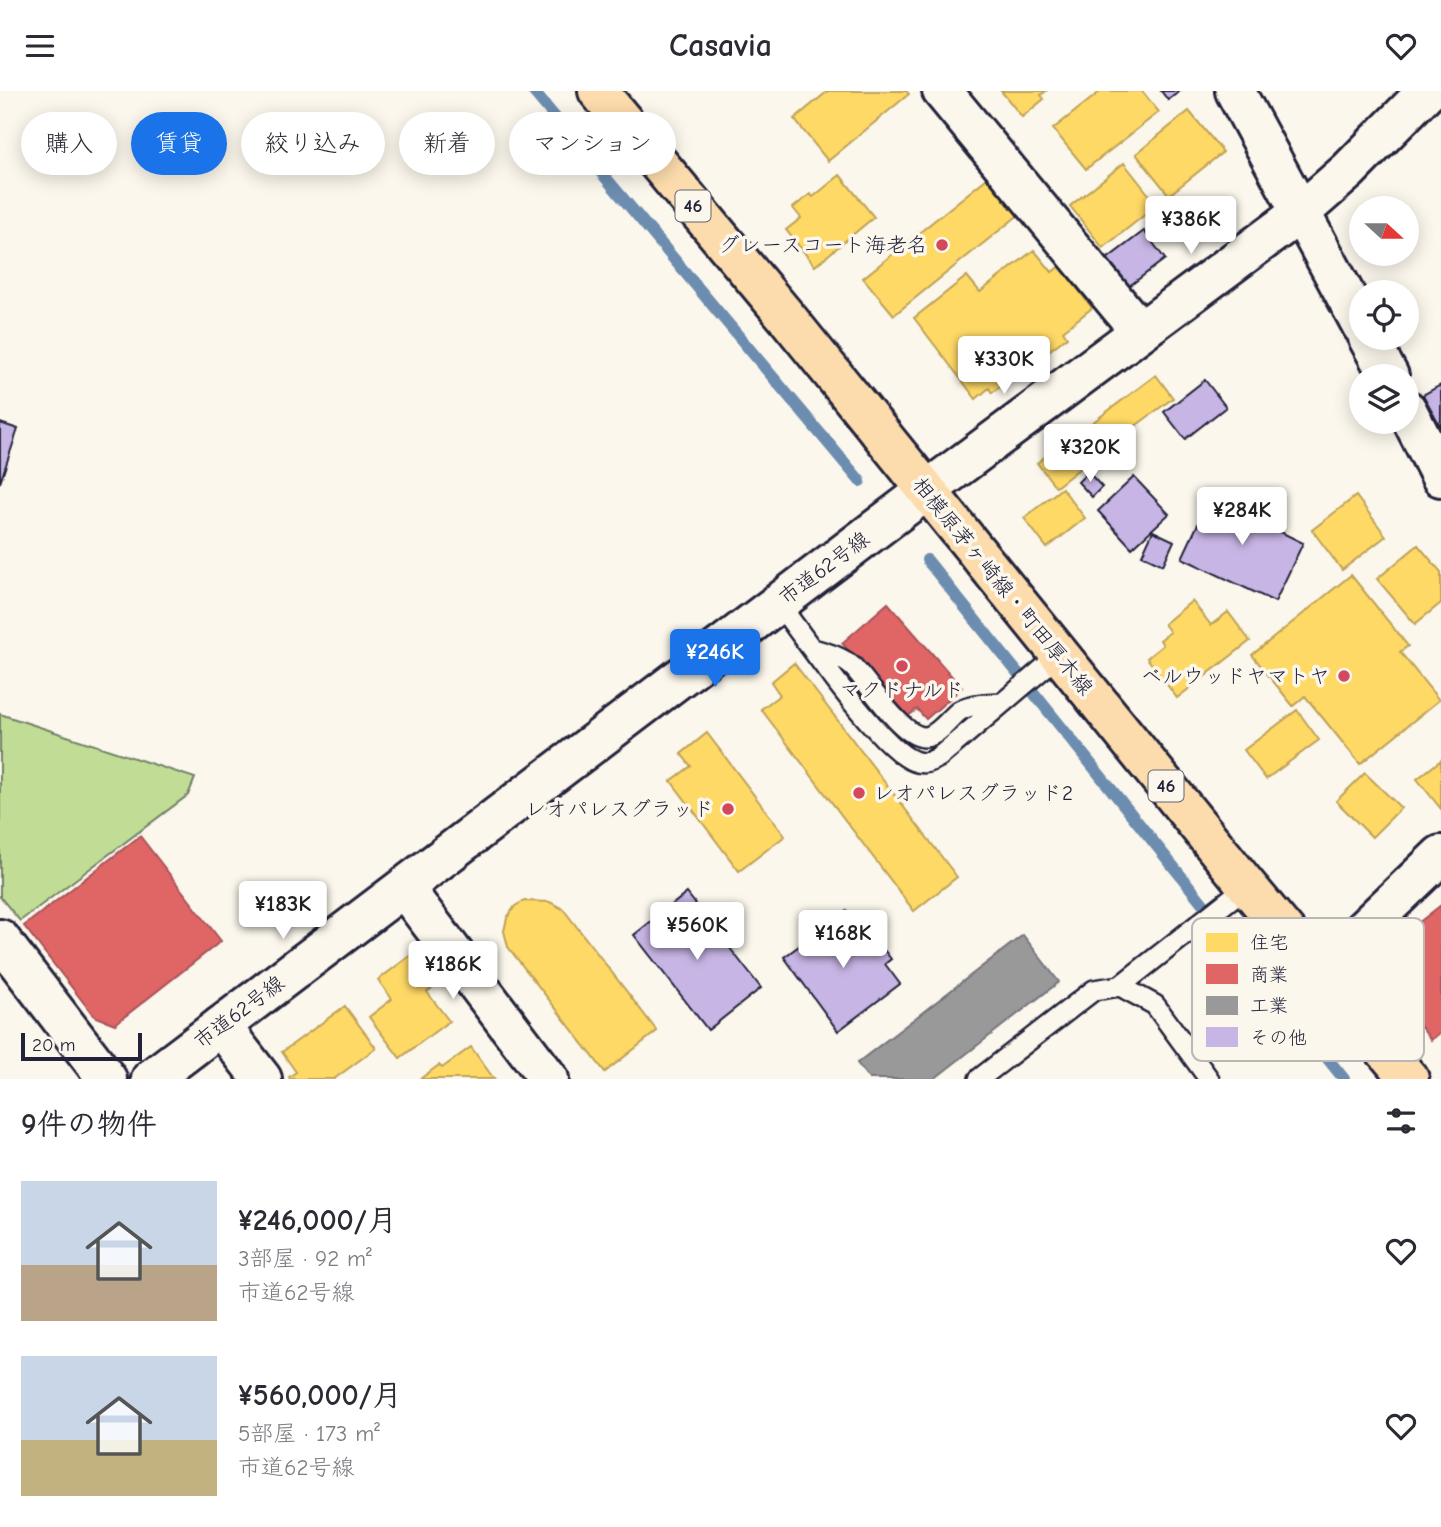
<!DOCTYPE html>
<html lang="ja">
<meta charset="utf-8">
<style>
:root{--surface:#fff;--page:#f2f2f3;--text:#2b2b33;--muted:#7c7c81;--accent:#1a73e8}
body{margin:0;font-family:"Comic Neue","Klee One",sans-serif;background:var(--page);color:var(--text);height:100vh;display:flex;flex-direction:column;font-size:26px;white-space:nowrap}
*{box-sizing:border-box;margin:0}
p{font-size:23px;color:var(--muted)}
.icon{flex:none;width:38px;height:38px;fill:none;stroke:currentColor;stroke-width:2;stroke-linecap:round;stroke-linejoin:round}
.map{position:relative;height:988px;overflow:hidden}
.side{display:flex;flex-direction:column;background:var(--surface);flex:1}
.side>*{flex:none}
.guide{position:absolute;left:21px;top:21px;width:700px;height:63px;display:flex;gap:14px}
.needle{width:46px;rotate:111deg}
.tools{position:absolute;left:1349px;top:105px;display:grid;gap:14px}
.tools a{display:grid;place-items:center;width:70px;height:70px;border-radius:50%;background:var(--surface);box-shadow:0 4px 18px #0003;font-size:35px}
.scale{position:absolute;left:21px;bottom:18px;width:121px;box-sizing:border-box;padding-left:7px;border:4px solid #22223b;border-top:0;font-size:19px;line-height:24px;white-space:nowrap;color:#22223b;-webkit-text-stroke:5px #fbf7ec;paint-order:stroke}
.price{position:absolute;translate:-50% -60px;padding:0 16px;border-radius:7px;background:#fff;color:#222;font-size:23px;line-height:46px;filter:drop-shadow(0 2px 4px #0008)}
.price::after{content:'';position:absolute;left:50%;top:42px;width:21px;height:16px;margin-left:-10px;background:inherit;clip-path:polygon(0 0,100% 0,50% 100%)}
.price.selected{background:var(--accent);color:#fff}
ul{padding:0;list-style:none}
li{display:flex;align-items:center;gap:21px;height:175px;padding:0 21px}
li span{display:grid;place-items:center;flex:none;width:196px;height:140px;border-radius:0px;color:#555}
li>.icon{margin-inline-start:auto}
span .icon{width:84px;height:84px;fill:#fffc;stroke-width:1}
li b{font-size:30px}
h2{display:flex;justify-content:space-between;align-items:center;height:84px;padding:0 21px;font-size:30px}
.tag{padding:0 24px;border-radius:32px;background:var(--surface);box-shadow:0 4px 18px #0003;font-size:24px;line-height:63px}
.tag.selected{background:var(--accent);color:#fff}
header{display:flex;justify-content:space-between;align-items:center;height:91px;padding:0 21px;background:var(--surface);font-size:32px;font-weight:700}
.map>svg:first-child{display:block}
.green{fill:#c1dd95;stroke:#728068;stroke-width:2}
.homes{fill:#ffd966;stroke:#bda259;stroke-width:2}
.shops{fill:#e06666;stroke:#a75259;stroke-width:2}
.industry{fill:#999;stroke:#75757d;stroke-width:2}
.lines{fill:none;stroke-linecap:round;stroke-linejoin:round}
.stream{stroke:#6d8db0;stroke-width:12}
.building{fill:#c7b5e5;stroke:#22223b;stroke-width:2}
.lane-casing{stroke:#22223b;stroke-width:24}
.street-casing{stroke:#22223b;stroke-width:44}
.secondary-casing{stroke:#22223b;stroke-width:44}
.primary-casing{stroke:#22223b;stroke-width:44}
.lane{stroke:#fbf7ec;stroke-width:19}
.street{stroke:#fbf7ec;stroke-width:38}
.secondary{stroke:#fbf7ec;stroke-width:38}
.primary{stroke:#fcdcac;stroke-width:38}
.poi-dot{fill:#d1495b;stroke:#fbf7ec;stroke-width:2.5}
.labels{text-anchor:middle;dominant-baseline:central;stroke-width:7;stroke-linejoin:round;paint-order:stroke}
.shield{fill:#fbf7ec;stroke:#636270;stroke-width:2}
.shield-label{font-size:19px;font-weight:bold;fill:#22223b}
.poi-label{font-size:21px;fill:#22223b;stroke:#fbf7ec;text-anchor:end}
.street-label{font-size:21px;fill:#22223b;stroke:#fbf7ec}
.key{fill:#fbf7ec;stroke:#bab7b7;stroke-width:2}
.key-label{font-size:19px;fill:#22223b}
</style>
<header><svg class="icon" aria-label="menu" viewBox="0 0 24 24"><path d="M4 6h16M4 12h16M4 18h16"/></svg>Casavia<svg class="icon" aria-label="heart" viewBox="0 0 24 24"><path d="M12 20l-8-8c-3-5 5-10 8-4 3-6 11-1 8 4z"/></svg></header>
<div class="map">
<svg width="1441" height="988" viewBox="0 0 1441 988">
<rect width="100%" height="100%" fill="#fbf7ec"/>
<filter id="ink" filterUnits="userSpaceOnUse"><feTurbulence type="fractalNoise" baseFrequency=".0143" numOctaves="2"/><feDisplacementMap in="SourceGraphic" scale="14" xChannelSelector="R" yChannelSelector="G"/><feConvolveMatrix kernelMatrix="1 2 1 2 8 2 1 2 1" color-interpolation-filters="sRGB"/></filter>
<g filter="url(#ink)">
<!-- green -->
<path class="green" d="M0 623 195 687 188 704 20 830 0 806Z"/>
<!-- homes -->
<path class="homes" d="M828 0H906L909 3 828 70 794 28Z
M1001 0H1046L1041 4 1044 8 1022 26Z
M1101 0H1142L1159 21 1086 78 1053 38Z
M1189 20 1223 61 1169 104 1136 63Z
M1124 72 1157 114 1103 157 1070 115Z
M840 84 874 126 815 175 786 139 801 127 793 117 810 103 813 106Z
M991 84 1021 122 894 224 863 187Z
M1034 159 1052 181 1060 175 1092 217 1063 240 1067 246 1042 265 1038 260 1022 272 1025 276 992 302 989 297 976 308 914 227 967 185 980 201Z
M1156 284 1173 307 1110 354 1092 332Z
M1075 342 1094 366 1056 396 1037 372Z
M1062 397 1085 427 1047 457 1024 427Z
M1356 405 1386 445 1342 479 1312 439Z
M1418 454 1441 481V512L1415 533 1377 488Z
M1351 484 1408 555 1400 561 1439 609 1360 673 1305 605 1293 615 1252 564Z
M1192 510 1211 534 1228 521 1250 550 1177 607 1147 567 1163 554 1160 549 1170 541 1164 533Z
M794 572 957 786 914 820 761 618 780 604 771 591Z
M1297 619 1319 649 1266 688 1244 659Z
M707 642 785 745 739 780 671 690 691 675 681 663Z
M1441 669V718L1417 688Z
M1365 682 1401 717 1372 746 1336 710Z
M524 810 550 811 563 818 657 940 605 981 508 856 504 840 507 827 515 815Z
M415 861 439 892 427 901 449 930 400 967 369 926 392 908 378 889Z
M345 915 376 957 334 988H290L289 986 296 981 282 961Z
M471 956 494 988H420L439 974 442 977Z"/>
<!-- shops -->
<path class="shops" d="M888 512 962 597 926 628 917 618 907 626 842 552Z
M140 745 221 850 115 933 94 925 24 835Z
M1441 814V941L1431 949 1370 870Z"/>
<!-- industry -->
<path class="industry" d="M1023 844 1059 891 934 988H869L857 972Z"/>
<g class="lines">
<!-- stream -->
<path class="stream" d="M533 0 860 390
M927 469 1344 988"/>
</g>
<!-- building -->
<path class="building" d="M1161 0H1180L1168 9Z
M1144 140 1165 168 1128 196 1107 168Z
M1205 289 1226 316 1185 348 1164 321Z
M1441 294V336L1423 304Z
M0 332 18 338 0 392Z
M1088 381 1102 396 1092 406 1078 391Z
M1134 386 1169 423 1132 457 1098 420Z
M1213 401 1234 412 1236 406 1259 417 1254 428 1303 452 1275 511 1182 467Z
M1153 440 1174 450 1163 474 1142 464Z
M687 802 761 897 708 939 634 844Z
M847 820 862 841 867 837 891 868 885 873 900 893 838 940 784 866Z"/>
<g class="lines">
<defs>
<path id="lane" d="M778 512C804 546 880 658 914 670 924 674 930 671 939 666L1059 564
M813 558C827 562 842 566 853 576 870 593 902 647 925 646 938 645 949 628 959 620 972 612 987 613 1001 612
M1120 895 1247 795
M979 988 1094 899 1120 895 1155 914 1209 988"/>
<path id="street" d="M942 0 1140 240
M1235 0 1362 235
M1300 122 1348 80 1427 0
M1368 247 1389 285
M1407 319 1441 386
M404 797 549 988
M0 848 107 988
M1320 880 1441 764
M221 935 262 988"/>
<path id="secondary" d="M151 988 926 400 1300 122"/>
<path id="primary" d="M598 0 789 229 1247 795 1409 988"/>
</defs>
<!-- lane casing -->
<use href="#lane" class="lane-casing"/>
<!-- street casing -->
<use href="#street" class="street-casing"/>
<!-- secondary casing -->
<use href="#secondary" class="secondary-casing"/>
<!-- primary casing -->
<use href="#primary" class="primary-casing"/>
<!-- lane -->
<use href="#lane" class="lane"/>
<!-- street -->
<use href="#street" class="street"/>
<!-- secondary -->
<use href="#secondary" class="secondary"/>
<!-- primary -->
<use href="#primary" class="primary"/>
</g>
</g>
<!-- markers -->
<g class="poi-dot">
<circle cx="942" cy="154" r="7"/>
<circle cx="902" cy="575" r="7"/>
<circle cx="1344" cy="585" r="7"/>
<circle cx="859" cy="702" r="7"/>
<circle cx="728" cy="718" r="7"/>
</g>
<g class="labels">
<!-- shield labels -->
<g class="shield">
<rect x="675.5" y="99.5" width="35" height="31" rx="5"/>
<rect x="1148.5" y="679.5" width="35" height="31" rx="5"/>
</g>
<g class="shield-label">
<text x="693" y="115">46</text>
<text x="1166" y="695">46</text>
</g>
<!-- poi labels -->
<g class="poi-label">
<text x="928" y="154">グレースコート海老名</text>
<text x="1330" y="585">ベルウッドヤマトヤ</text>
<text x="902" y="599" text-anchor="middle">マクドナルド</text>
<text x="873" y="702" text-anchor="start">レオパレスグラッド2</text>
<text x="714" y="718">レオパレスグラッド</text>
</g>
<!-- street labels -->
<g class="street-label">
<text transform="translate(824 477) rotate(-37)">市道62号線</text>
<text transform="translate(1003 495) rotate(51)">相模原茅ヶ崎線・町田厚木線</text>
<text transform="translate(239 921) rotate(-37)">市道62号線</text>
</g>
</g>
<!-- legend -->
<rect x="1192" y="827" width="232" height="143" rx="10" class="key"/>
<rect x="1206" y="842" width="32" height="19" fill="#ffd966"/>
<rect x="1206" y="873" width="32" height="20" fill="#e06666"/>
<rect x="1206" y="905" width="32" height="19" fill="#999"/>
<rect x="1206" y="936" width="32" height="20" fill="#c7b5e5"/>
<g class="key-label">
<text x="1250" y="858">住宅</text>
<text x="1250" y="890">商業</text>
<text x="1250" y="921">工業</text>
<text x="1250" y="953">その他</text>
</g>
</svg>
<div class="tools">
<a><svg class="needle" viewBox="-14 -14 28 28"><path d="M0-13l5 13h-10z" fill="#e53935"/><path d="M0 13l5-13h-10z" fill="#7c7c81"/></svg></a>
<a><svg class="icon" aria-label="locate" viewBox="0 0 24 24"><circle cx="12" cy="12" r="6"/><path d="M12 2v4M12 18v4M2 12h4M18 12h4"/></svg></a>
<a><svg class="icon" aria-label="layers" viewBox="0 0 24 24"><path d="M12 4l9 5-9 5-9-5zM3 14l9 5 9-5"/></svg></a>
</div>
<div class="scale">20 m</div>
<b class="price" style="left:1191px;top:165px">¥386K</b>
<b class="price" style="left:1004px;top:305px">¥330K</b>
<b class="price" style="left:1090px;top:393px">¥320K</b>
<b class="price" style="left:1242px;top:456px">¥284K</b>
<b class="price selected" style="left:715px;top:598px">¥246K</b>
<b class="price" style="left:283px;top:850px">¥183K</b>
<b class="price" style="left:697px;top:871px">¥560K</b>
<b class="price" style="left:843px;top:879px">¥168K</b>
<b class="price" style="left:453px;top:910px">¥186K</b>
<div class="guide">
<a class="tag">購入</a>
<a class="tag selected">賃貸</a>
<a class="tag">絞り込み</a>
<a class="tag">新着</a>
<a class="tag">マンション</a>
</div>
</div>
<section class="side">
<h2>9件の物件<svg class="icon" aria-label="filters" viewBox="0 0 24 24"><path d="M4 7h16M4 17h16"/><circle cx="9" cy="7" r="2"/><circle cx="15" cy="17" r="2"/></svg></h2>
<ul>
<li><span style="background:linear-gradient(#c9d6e8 60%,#b9a48a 0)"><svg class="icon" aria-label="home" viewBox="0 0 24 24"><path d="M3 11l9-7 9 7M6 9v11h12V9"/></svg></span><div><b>¥246,000/月</b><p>3部屋 · 92 m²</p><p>市道62号線</p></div><svg class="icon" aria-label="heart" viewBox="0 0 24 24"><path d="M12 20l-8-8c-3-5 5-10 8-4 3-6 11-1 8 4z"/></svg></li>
<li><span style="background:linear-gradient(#c9d6e8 60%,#c2b280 0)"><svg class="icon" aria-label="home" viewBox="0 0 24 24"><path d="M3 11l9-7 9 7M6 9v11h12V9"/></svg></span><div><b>¥560,000/月</b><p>5部屋 · 173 m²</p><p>市道62号線</p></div><svg class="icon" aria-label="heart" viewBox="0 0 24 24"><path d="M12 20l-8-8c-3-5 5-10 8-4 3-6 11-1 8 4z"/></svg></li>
</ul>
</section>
